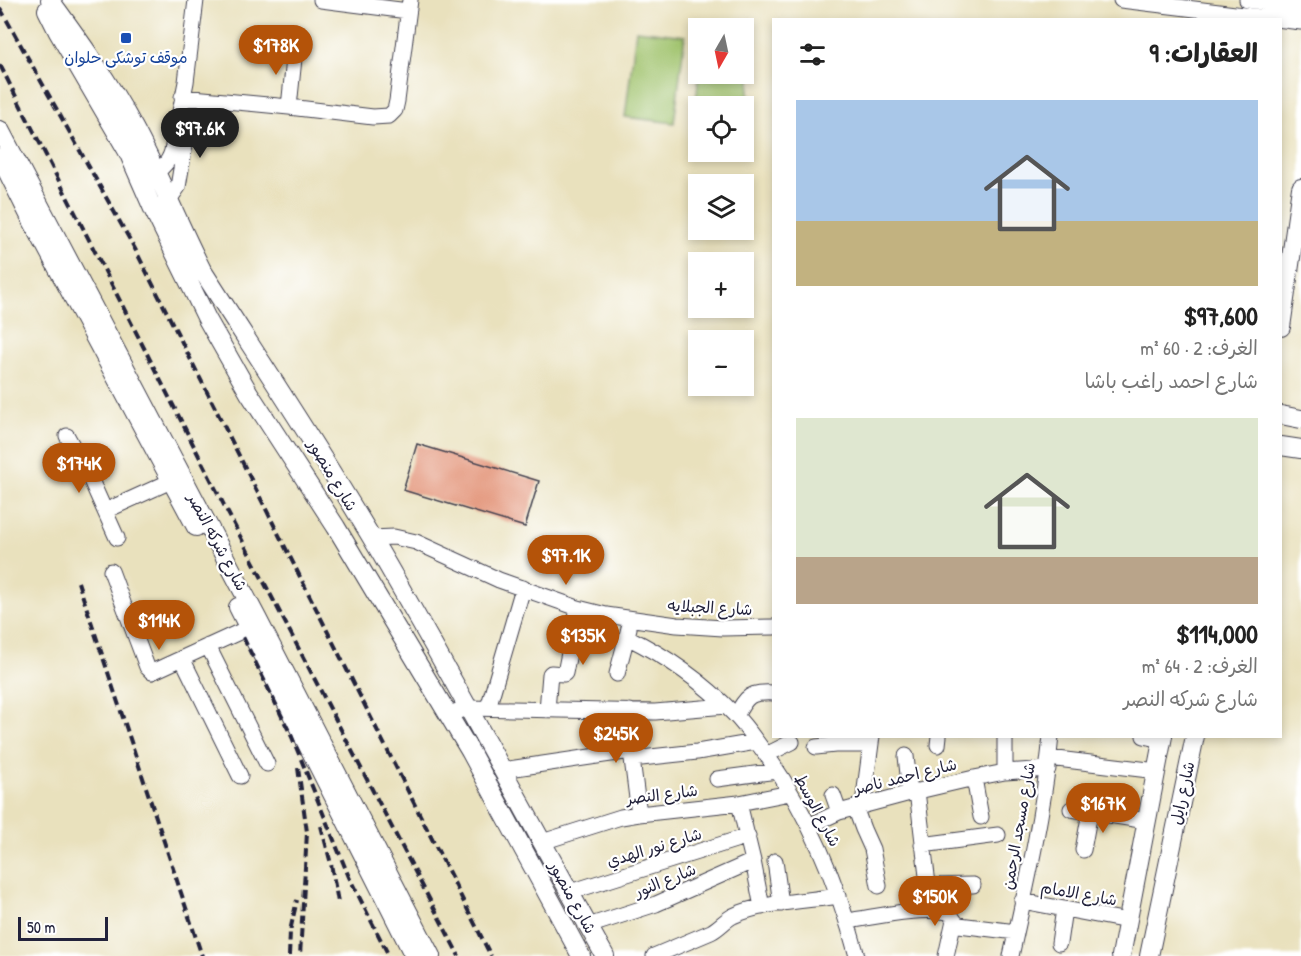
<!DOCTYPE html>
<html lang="ar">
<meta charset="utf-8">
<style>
:root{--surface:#fff;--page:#f2f2f2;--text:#222;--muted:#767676;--accent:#b45309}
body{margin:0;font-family:"Patrick Hand","Playpen Sans Arabic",sans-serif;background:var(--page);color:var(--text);direction:rtl;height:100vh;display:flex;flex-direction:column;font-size:22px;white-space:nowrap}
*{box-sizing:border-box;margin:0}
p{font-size:20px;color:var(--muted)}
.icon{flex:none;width:33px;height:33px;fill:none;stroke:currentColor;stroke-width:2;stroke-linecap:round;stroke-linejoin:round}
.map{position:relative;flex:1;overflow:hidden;direction:ltr}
.sheet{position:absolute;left:772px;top:18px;width:510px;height:720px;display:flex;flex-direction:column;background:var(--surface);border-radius:0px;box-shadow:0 3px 9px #0003;direction:rtl}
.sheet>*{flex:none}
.needle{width:39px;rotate:189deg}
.buttons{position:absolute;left:688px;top:18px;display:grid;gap:12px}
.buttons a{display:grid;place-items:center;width:66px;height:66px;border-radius:0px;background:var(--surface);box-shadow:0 3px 9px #0003;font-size:30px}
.scale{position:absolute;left:18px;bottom:15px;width:90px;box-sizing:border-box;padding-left:6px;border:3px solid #22223b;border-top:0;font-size:16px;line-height:21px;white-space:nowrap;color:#22223b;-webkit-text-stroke:4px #fff;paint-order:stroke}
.price{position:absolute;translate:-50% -51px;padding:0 14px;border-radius:21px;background:var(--accent);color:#fff;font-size:20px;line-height:39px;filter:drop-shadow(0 2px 3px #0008)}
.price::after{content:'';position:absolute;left:50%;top:36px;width:18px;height:14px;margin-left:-9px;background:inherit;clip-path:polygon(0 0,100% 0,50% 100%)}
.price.active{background:#222;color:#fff}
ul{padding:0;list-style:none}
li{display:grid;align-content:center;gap:12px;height:318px;padding:0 24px}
li span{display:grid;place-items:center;height:186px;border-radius:0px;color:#555}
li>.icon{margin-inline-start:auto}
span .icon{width:108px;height:108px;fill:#fffc;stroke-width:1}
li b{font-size:26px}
h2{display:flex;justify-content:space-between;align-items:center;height:72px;padding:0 24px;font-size:26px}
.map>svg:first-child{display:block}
.green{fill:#a0c36d;stroke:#617254;stroke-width:1.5}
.building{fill:#e29174}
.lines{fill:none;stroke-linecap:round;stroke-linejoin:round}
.minor-casing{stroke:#403f4e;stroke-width:17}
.tertiary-casing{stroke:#403f4e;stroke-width:20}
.minor{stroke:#fff;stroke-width:15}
.tertiary{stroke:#fff;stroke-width:18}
.rail{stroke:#22223b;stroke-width:4;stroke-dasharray:9 4.5;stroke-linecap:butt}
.transit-dot{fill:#1a4fb4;stroke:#fff;stroke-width:2}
.labels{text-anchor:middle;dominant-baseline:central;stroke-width:4.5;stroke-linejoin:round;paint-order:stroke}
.transit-label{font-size:16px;fill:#164399;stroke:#fff}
.street-label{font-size:16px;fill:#22223b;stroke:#fff}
</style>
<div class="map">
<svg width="1301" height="956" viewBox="0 0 1301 956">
<rect width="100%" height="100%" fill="#fff"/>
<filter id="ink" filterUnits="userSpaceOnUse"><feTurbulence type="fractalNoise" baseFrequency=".0167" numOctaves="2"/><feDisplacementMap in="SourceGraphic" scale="12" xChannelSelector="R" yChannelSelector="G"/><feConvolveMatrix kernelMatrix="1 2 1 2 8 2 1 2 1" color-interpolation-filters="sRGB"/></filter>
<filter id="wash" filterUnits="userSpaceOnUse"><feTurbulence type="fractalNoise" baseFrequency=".008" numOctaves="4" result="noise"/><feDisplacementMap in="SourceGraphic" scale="24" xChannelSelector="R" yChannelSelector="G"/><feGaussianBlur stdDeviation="1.35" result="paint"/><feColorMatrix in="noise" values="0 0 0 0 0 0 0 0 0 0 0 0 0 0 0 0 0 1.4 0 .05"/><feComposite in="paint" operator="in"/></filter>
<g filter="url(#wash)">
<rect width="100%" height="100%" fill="#e9e1bd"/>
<!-- green -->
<path class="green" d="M636 30 685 36 674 123 625 117Z
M744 37 755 39 745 125 744 106H699V119H694L699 74H744Z"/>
<g id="blocks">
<!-- building -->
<path class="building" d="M417 444 539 481 525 527 403 490Z"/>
</g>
</g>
<g filter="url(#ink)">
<use href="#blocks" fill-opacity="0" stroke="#403f4e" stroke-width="1.5"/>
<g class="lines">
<defs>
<path id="minor" d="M321 0 408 11
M1121 0 1301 22
M1247 0 1301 7
M182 97 289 107 373 117 389 116 395 110 397 101 410 0
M289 107 295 49
M146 178C159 171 168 165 172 151L186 82 196 0
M160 205 169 200 178 187 189 121
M67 436 90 478 117 538
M105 511 171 481
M372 538 394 537 416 542 499 580 578 608 606 615 677 625 723 628 774 627
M111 571 147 667 152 672 248 628
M627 637C666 656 704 683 734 714 747 727 757 743 768 757 810 817 838 885 857 956
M208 646 267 764
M182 658 240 776
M617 674 629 628
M488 708 523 588
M547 710 550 674 551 673 564 674 565 673 578 608
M630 711 631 751 639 814
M448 714 468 708 655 712 726 706
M736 716C747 695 750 692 774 693
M1144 736 1163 740
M938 745 939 736
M816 747 835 745H870
M766 755 792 742
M906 756 910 793
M1049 758 1157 771
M632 759 697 752 756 742
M502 770 631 751
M1005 772V736
M974 778 981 817
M717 779 777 771
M917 791 931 910
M833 795 839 812
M739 803 753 861 762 907
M863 804 872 736
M855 807 863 829 872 849 879 886
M1071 809 1147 821
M1095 813 1098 793
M809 826 839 812 910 793 974 778 1005 772 1048 769
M542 842 621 817 639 814 739 803 790 793
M922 845 998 835
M1083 850 1090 812
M775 861 781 904
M928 886 973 885
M570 892 748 836
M1022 901 1128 921
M848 921C881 916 916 907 949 912L955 922 959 925 1016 932
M588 926 656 904 753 861
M1059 943 1064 909
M654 956 711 932C719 928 725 920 733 916 763 902 806 901 839 896
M946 956 954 920
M1011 956C1027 884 1044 810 1051 736"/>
<path id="tertiary" d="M50 0C80 41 110 83 134 128 159 174 178 223 202 270 261 362 322 453 377 547 456 682 529 820 605 956
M47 10 58 32 128 152 153 209 207 319 249 393 336 527 470 751 581 956
M1270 20 1273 0
M0 130 257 618 431 956
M0 157 28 213 196 527
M1281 327 1301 188
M1281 415 1301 419
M1281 446 1301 449
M238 607 414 956
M1121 956 1163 736
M1149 956 1195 736"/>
</defs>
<!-- minor casing -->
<use href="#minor" class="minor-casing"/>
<!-- tertiary casing -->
<use href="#tertiary" class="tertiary-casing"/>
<!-- minor -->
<use href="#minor" class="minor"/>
<!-- tertiary -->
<use href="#tertiary" class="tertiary"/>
<!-- rail -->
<path class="rail" d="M0 8 135 249 491 956
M0 65 228 513 459 956
M78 582 202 956
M243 637 292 737 349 877 389 956
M298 768 307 832 300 956
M321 826 331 864 338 902
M289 956 290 931 297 900"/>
</g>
</g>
<!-- markers -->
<rect class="transit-dot" x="120" y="32" width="12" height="12" rx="3"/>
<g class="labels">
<!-- transit labels -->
<g class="transit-label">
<text x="126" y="57">موقف توشكى حلوان</text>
</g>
<!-- street labels -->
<g class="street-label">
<text transform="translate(333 475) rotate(59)">شارع منصور</text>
<text transform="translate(218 542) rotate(62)">شارع شركه النصر</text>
<text transform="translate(710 607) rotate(3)">شارع الجبلايه</text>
<text transform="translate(905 776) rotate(-14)">شارع احمد ناصر</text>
<text transform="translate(1182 793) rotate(-78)">شارع رايل</text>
<text transform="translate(662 794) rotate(-7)">شارع النصر</text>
<text transform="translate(818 810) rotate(62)">شارع الوسط</text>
<text transform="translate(1018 826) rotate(-80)">شارع مسجد الرحمن</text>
<text transform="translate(654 847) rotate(-17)">شارع نور الهدي</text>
<text transform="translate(665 880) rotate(-22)">شارع النور</text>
<text transform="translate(1079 893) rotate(10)">شارع الامام</text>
<text transform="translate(573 897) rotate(61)">شارع منصور</text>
</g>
</g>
</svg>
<div class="buttons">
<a><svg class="needle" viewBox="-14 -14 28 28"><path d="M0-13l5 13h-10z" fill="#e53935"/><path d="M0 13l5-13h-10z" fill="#767676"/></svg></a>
<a><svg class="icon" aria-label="locate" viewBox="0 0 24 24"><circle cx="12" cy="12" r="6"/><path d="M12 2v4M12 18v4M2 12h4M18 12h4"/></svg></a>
<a><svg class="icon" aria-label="layers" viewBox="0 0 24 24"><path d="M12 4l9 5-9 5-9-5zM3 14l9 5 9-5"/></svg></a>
<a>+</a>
<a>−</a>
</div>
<div class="scale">50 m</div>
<b class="price" style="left:276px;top:76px">$178K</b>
<b class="price active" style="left:200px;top:159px">$97.6K</b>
<b class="price" style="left:79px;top:494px">$174K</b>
<b class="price" style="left:566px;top:586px">$97.1K</b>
<b class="price" style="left:159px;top:651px">$114K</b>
<b class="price" style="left:583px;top:666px">$135K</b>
<b class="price" style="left:616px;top:764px">$245K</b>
<b class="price" style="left:1103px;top:834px">$167K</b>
<b class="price" style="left:935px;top:927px">$150K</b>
<section class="sheet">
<h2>العقارات: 9<svg class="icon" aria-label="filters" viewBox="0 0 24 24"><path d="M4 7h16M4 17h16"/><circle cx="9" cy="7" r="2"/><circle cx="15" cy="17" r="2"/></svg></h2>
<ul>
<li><span style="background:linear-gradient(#a9c7e8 65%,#c2b280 0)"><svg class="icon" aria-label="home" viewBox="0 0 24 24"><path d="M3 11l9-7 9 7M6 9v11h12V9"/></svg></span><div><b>$97,600</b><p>الغرف: 2 · 60 m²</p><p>شارع احمد راغب باشا</p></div></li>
<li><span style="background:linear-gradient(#dfe7d0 75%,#b9a48a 0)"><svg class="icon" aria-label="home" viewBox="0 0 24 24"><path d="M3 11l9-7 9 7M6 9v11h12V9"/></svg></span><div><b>$114,000</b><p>الغرف: 2 · 64 m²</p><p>شارع شركه النصر</p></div></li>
</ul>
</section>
</div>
